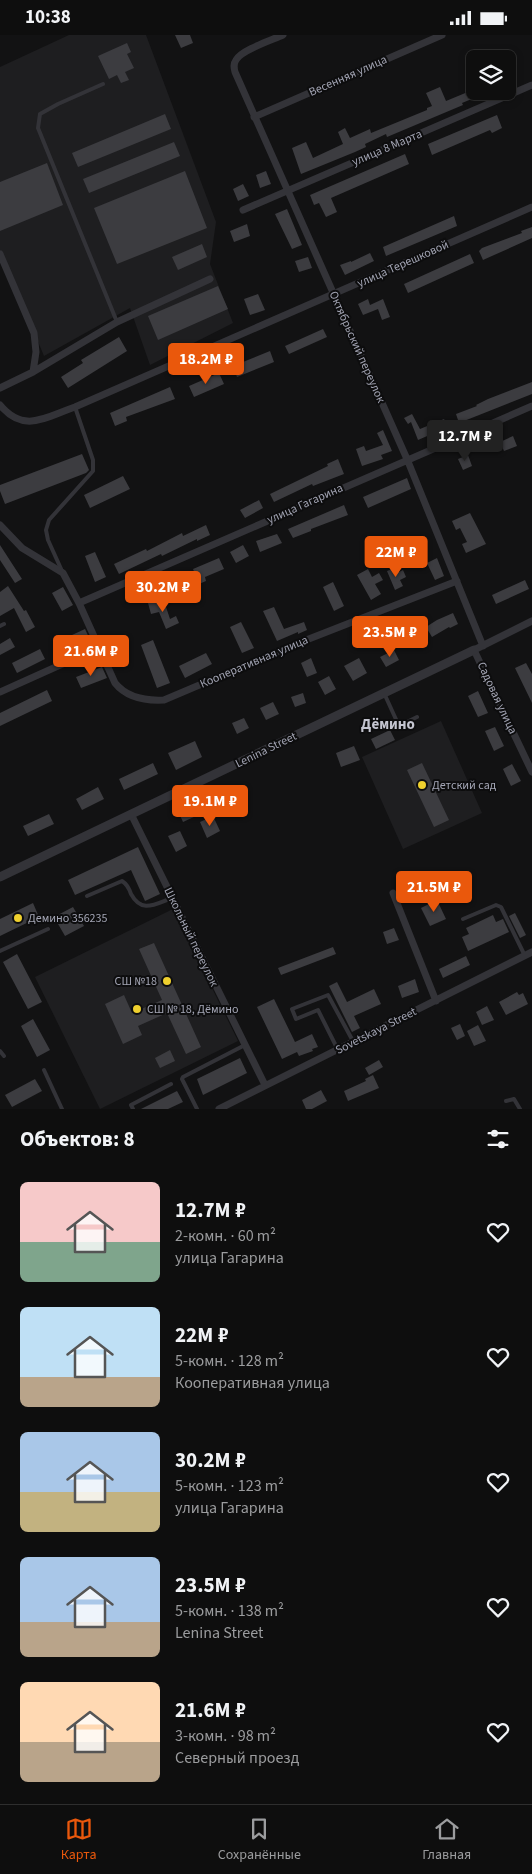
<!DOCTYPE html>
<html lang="ru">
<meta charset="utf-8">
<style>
:root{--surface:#0e0e0e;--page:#1c1c1c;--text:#f1f3f6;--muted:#9b9c9e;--line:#2e2e2e;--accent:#ea580c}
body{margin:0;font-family:"Source Sans 3",sans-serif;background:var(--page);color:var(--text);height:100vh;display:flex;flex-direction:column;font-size:19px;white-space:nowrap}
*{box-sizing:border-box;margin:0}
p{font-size:16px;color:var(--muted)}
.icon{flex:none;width:28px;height:28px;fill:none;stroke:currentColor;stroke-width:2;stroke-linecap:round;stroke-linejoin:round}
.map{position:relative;height:1074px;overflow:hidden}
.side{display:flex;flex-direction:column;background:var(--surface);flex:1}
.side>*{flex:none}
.controls{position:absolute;left:466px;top:15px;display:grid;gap:10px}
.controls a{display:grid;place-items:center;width:50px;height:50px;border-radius:8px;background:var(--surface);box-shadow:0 2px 8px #0003,0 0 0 1px var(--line);font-size:25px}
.price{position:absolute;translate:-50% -42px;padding:0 11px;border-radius:5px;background:var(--accent);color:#fff;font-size:16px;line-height:32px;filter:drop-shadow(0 1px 2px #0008)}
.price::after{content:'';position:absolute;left:50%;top:30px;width:15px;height:11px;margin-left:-8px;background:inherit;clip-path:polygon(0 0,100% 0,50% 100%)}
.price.selected{background:#222;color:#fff}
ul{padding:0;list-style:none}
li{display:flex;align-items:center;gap:15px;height:125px;padding:0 20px}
li span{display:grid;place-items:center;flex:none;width:140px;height:100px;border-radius:8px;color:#555}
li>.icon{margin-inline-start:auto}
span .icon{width:60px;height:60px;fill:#fffc;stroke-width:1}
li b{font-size:21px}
h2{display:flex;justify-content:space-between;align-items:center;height:60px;padding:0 20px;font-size:21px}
.status{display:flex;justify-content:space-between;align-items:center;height:35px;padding:0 25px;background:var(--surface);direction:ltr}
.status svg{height:14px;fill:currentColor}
.tabs{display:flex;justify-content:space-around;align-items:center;height:70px;border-top:1px solid var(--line);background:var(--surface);font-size:14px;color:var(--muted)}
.tabs a{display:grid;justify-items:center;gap:2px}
.tabs .selected{color:var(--accent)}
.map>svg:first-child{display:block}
.built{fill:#1e1e20}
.building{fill:#3c3c40}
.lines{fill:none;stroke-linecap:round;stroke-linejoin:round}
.service{stroke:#333338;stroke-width:4}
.minor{stroke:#333338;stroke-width:7}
.tertiary{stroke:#333338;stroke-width:9}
.poi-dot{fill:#efd02e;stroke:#0d0d0e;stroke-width:2}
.labels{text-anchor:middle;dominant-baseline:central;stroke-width:4;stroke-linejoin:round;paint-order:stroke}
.street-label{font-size:12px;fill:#a3a5b4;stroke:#0d0d0e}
.poi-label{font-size:12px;fill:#a3a5b4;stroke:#0d0d0e;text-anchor:start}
.quarter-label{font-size:15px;font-weight:bold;fill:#c4c5d0;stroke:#0d0d0e}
</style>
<div class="status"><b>10:38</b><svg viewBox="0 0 49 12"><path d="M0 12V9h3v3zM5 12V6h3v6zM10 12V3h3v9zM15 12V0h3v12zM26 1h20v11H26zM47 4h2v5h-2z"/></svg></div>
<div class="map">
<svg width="532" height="1074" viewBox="0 0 532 1074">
<rect width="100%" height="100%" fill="#121213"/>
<!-- built -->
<path class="built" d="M69 0H146L216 187 210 229 233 288 150 330 130 273 44 321 0 215V32Z
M441 686 482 778 403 814 362 722Z
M173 874 238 1006 100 1074 35 942Z"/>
<!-- building -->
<path class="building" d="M175 0H190L193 8 181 13Z
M127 8 131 17 127 19 134 33 125 37 129 45 121 48 117 40 109 44 98 21Z
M440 52 446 66 475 54V56H491L462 68 463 70 387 102 386 99 365 109 366 112 355 117 301 139 292 113 306 107 313 123 343 109 338 97 345 93 350 103 370 94 371 98 427 75V73L432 71 426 58Z
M165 79 171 94 78 132 72 118Z
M497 80 502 93 492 98 490 95 432 120 428 109Z
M174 107 180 121 89 158 83 144Z
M405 119 409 129 331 163 337 177 326 182 319 168 314 170 310 160Z
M47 128 63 170 0 196V147Z
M185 136 207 193 117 229 94 173Z
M266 136 271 149 260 153 256 140Z
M243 149 249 161 238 166 233 154Z
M287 174 302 210 292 214 275 179Z
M454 181 457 191 386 221 383 212Z
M247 189 250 201 234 207 230 196Z
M532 192V203L483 225 479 216 482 213 522 198 521 196Z
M202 209 207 222 178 235 172 222Z
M370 218 374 226 345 240 340 230 351 226V227Z
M470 219 474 228 408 258 404 249Z
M308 222 312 233 299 237 295 226Z
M218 251 228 274 158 305 148 281Z
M258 259 265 275 250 280 244 264Z
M368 264 370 270 383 264 390 282 382 285 378 274 363 280 358 269Z
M323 294 327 302 289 319 285 311Z
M119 302 127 316 68 353 61 342 83 328 81 325Z
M270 316 274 327 237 342 233 331Z
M219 338 224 349 194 362 189 351Z
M532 347V359L459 388 456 379 477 371 476 370 488 364Z
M170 352 175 364 126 382 127 386 115 391 110 378Z
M412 379 420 394 444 384 448 392 418 405 411 387 408 389 404 383Z
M383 395 392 416 381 420 383 424 362 431 356 414 364 411 366 416 383 410 377 398Z
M513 401 517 411 504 416 500 407Z
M82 419 89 435 86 438 5 469 0 456V450Z
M468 420 472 431 463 435 458 424Z
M338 424 344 439 313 451 312 449 274 467 270 459 328 431 327 429Z
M123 441 130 454 90 473 84 460Z
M407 443 411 454 368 473 363 462Z
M259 465 263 473 245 483 240 475Z
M344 470 348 480 311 494V496L293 503 288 494Z
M470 478 486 509 466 518 462 509 467 507 460 493 456 495 452 486Z
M206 490 210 500 197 506V504L162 521 161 519 119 539 114 529 146 514 147 516 182 498 183 501Z
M277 499 282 508 260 517 256 506Z
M0 510 22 544 15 548 0 525Z
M243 510 249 521 236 528 230 517Z
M95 517 106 542 95 547 85 521Z
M219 523 224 534 205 542 206 546 199 549 193 534Z
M437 523 444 541 435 545 427 528Z
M397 532 399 537 403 535 406 542 400 545 403 551 395 555 387 536Z
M368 534 372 542 379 538 383 545 375 549 381 559 371 565 357 540Z
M180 539 185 550 170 556 165 546Z
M525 545 529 554 496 569 492 560Z
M333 547 344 571 334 576 323 552Z
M8 551 24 576 26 575 35 592 26 597 14 573 0 581V557Z
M63 552 73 570 62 576 52 558Z
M163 563 170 584 176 581 179 588 166 594 159 577 151 579 148 568Z
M274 572 284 594 304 587 307 595 298 599V597L277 606 263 576Z
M453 578 458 589 450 593 449 592 432 602 426 592 437 585Z
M241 587 254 613 242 618 230 592Z
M85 594 91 607 81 611 80 609 64 616 59 606Z
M10 603 15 612 0 620V609Z
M153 605 170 648 157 653 141 610Z
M40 614 45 624 17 638 12 628Z
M394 615 399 625 386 632 380 622Z
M206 618 212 629 185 643 179 631Z
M311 623 317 638 307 642 301 628Z
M359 623 367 638 353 646 344 631Z
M526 628 532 639V668L515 633Z
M102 632 107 643 81 653 76 642Z
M329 641 336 654 325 660 318 647Z
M47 655 52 666 0 691V678Z
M478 656 488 678 478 682 468 661Z
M303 658 306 668 295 672 291 662Z
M273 667 279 679 266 685 260 673Z
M244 683 249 693 237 699 232 688Z
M495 692 504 711 494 716 485 696Z
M390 695 395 705 376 714 371 704Z
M195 706 202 722 176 735 168 718Z
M354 711 360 725 341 732 336 718Z
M153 728 158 739 124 755 119 744Z
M422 728 449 785 434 792 407 735Z
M512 729 521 746 511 751 503 734Z
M98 752 104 764 82 775 76 764Z
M190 770 196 781 183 787 178 776Z
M49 779 54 789 28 801 23 791Z
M213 781 220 796 207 803 200 787Z
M180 796 187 811 176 817 168 801Z
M138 812 160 859 145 866 131 835 75 860 68 845Z
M437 865 446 884 430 891 421 873Z
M33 868 39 882 0 901V884Z
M73 872 84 891 65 901 54 882Z
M515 878 526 900 520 903 509 881Z
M493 880 496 887 503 884 509 897 468 916 462 902 469 899 466 893Z
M394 893 399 905 387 909 383 897Z
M154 908 201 1012 186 1019 167 978 138 991 142 1000 123 1009 105 969 124 960 132 978 162 965 139 914Z
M333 912 336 919 281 940 278 933Z
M17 919 42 967 28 974 3 927Z
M466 921 470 930 443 943 439 934Z
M415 944 419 957 402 963 398 951Z
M337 947 347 967 374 954 381 969 354 981 360 993 352 997 329 951Z
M517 957 519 960 523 958 528 969 506 980 499 967Z
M274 964 295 1007 312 999 318 1012 312 1014 313 1016 299 1021 297 1017 282 1024 257 972Z
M487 971 494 985 482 990 476 977Z
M33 984 50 1015 37 1022 21 991Z
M460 989 465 1001 457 1005 451 993Z
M478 990 486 1006 474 1011 467 996Z
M170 1015 175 1026 160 1033 155 1023Z
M240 1023 247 1038 203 1060 197 1044Z
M379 1025 383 1032 369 1040 365 1033Z
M373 1040 379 1053 348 1066 344 1056 366 1046 365 1044Z
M35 1044 42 1056 12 1072 5 1060Z
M321 1055 327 1066 312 1074H306L302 1065Z
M177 1056 183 1067 168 1074H141Z"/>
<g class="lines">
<!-- service -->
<path class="service" d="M103 49 58 69 40 79 38 93 117 287
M62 536 48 505 46 495 49 485 93 436V425L75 372
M0 591 4 589
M384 658 399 691 417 682
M87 861 122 846C127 849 129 853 131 859 142 879 155 869 172 863
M463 884 496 870 501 872 525 921
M0 916 48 894
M338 1015 318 975 296 984 292 974 328 960 354 1008
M0 1016 4 1021
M44 1035 62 1074
M506 1066 514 1064 520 1074
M133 1074 131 1070 171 1049
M197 1074 182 1044 183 1042 245 1010"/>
<!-- minor -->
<path class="minor" d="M283 0C272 5 241 15 236 25 233 29 234 33 235 37L407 424 483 611
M254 82 442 0
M243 175 532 50
M0 219 34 298 36 317 33 337
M0 353 33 337 117 287 210 244
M0 370C24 399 46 382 75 372L532 172
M0 490 22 513 63 538 79 568 115 648C127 663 145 666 164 665L296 609 457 546
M79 568 532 371
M532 586 474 615 532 737
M0 657 98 613
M131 779 265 1050
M393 858 436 966
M219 1074 532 917"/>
<!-- tertiary -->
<path class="tertiary" d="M0 842 474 615"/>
</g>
<!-- markers -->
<g class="poi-dot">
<circle cx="422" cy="750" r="5"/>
<circle cx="18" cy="883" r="5"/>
<circle cx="167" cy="946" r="5"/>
<circle cx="137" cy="974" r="5"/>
</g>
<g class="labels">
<!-- street labels -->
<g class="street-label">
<text transform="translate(348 41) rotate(-24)">Весенняя улица</text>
<text transform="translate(387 113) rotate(-23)">улица 8 Марта</text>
<text transform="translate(403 229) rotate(-24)">улица Терешковой</text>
<text transform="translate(357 312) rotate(66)">Октябрьский переулок</text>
<text transform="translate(305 469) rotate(-24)">улица Гагарина</text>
<text transform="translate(254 627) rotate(-23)">Кооперативная улица</text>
<text transform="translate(497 663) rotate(65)">Садовая улица</text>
<text transform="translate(266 715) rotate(-26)">Lenina Street</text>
<text transform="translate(191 902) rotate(64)">Школьный переулок</text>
<text transform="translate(376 996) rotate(-27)">Sovetskaya Street</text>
</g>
<!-- poi labels -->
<g class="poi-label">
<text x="432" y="750">Детский сад</text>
<text x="28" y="883">Демино 356235</text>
<text x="157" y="946" text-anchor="end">СШ №18</text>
<text x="147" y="974">СШ № 18, Дёмино</text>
</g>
<!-- quarter labels -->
<g class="quarter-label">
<text x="388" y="689">Дёмино</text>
</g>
</g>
</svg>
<div class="controls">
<a><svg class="icon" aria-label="layers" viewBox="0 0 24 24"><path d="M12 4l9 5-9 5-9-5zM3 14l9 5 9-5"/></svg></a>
</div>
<b class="price" style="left:206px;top:350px">18.2M ₽</b>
<b class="price selected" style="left:465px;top:427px">12.7M ₽</b>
<b class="price" style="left:396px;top:543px">22M ₽</b>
<b class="price" style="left:163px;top:578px">30.2M ₽</b>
<b class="price" style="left:390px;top:623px">23.5M ₽</b>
<b class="price" style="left:91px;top:642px">21.6M ₽</b>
<b class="price" style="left:210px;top:792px">19.1M ₽</b>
<b class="price" style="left:434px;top:878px">21.5M ₽</b>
</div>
<section class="side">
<h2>Объектов: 8<svg class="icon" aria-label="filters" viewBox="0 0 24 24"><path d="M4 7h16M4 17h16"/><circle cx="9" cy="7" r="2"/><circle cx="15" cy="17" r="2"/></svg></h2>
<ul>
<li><span style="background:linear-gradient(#f6c9c9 60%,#7fa58c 0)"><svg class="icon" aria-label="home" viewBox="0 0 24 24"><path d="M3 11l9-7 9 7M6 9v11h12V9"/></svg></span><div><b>12.7M ₽</b><p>2-комн. · 60 m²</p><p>улица Гагарина</p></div><svg class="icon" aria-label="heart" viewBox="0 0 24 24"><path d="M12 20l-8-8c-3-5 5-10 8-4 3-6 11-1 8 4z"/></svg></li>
<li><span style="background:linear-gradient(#bfe0f5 70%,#b9a48a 0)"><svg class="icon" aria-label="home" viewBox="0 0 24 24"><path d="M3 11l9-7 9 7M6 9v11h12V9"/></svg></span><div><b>22M ₽</b><p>5-комн. · 128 m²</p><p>Кооперативная улица</p></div><svg class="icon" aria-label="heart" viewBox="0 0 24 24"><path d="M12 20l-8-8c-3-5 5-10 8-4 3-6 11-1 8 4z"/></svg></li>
<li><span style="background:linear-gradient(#a9c7e8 60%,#c2b280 0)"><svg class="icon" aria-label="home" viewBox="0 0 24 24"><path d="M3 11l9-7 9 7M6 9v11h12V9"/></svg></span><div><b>30.2M ₽</b><p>5-комн. · 123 m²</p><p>улица Гагарина</p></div><svg class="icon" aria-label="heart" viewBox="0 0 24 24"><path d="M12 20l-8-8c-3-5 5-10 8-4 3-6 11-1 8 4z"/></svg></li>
<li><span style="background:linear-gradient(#a9c7e8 65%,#b9a48a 0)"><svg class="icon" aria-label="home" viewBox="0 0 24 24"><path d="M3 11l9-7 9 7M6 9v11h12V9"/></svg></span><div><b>23.5M ₽</b><p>5-комн. · 138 m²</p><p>Lenina Street</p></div><svg class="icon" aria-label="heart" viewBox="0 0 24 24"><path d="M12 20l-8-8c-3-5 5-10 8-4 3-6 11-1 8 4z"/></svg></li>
<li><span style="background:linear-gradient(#ffd9b3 60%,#b9a48a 0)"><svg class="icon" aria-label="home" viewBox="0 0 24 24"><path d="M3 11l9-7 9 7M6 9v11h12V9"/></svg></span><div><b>21.6M ₽</b><p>3-комн. · 98 m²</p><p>Северный проезд</p></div><svg class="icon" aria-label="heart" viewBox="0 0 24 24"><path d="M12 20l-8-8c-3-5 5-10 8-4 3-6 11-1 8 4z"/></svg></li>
</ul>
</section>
<nav class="tabs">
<a class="selected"><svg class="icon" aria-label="map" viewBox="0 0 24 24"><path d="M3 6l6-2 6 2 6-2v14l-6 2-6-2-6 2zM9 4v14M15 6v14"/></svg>Карта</a>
<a><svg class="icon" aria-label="saved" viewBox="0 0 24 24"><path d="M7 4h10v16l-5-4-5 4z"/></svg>Сохранённые</a>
<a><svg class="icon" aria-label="home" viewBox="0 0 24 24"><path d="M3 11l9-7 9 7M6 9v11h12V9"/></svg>Главная</a>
</nav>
